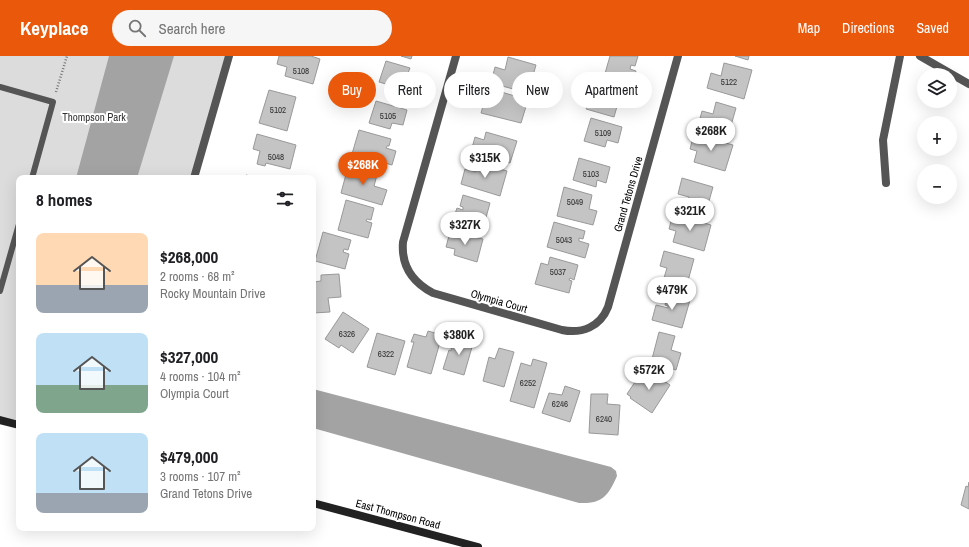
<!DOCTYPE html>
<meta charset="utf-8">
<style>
:root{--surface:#fff;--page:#f6f6f6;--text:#202124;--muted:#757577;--accent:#ea580c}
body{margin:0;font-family:"Archivo Narrow",sans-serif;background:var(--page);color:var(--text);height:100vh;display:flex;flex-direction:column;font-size:15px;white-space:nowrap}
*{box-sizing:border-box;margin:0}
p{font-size:13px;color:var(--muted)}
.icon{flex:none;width:22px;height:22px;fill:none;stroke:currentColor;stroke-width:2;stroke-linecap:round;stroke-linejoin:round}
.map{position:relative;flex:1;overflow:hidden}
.side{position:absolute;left:16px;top:119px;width:300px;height:356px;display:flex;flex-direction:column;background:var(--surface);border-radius:8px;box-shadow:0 4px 16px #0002}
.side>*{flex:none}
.guide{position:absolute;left:328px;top:16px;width:380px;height:36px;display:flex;gap:8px}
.fabs{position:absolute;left:917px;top:12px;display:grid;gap:8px}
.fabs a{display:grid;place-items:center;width:40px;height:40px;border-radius:50%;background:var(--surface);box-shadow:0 4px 16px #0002;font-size:20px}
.price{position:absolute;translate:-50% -34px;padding:0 9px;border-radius:14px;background:#fff;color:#222;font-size:13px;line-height:26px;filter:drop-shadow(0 1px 2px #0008)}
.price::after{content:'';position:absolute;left:50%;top:24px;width:12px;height:9px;margin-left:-6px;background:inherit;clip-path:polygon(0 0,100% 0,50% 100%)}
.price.selected{background:var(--accent);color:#fff}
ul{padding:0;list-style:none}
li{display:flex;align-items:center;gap:12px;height:100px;padding:0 20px}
li span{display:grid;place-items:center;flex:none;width:112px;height:80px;border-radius:8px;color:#555}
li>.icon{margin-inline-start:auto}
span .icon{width:48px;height:48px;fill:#fffc;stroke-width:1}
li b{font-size:17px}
h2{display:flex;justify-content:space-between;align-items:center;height:48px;padding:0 20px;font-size:17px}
.tag{padding:0 14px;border-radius:18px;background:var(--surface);box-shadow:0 4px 16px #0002;font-size:14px;line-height:36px}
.tag.selected{background:var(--accent);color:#fff}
header{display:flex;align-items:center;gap:24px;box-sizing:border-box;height:56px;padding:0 20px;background:var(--accent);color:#fff}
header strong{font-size:19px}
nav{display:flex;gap:22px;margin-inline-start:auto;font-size:14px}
.search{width:280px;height:36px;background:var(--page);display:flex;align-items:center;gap:10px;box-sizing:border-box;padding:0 14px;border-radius:22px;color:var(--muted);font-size:15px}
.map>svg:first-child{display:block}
.green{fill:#dcdcdc}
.water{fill:#a3a3a3}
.building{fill:#c4c4c4;stroke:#999}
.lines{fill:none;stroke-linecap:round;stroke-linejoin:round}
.path{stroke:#777;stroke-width:2.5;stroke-dasharray:1 2;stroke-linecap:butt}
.lane{stroke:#555;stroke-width:6}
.street{stroke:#555;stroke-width:8}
.secondary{stroke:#222;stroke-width:8}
.labels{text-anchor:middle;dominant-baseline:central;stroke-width:4;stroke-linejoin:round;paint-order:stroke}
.number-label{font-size:9px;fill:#313131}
.park-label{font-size:11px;fill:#333;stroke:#fff}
.street-label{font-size:11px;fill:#000;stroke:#fff}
</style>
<header>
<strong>Keyplace</strong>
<div class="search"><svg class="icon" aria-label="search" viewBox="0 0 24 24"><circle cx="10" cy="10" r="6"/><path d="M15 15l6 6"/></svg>Search here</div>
<nav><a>Map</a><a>Directions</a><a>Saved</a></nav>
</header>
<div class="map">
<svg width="969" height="491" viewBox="0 0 969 491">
<rect width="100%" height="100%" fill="#fff"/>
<!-- green -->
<path class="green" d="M0 0H229L194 122H19V369L0 364Z"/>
<!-- water -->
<path class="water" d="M109 0H174L137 122H76Z
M313 333 611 411 616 415 617 420C608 441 601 448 579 447L313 372Z"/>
<!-- building -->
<path class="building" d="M279 0H311L320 3 313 28 285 20 287 11 277 8Z
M401 0H412L411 3Z
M610 0H638L635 10 631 9 630 13 636 15 632 29 604 21Z
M735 0H749L748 4Z
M508 1 536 9 528 37 491 27 495 11 505 14Z
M386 5 410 12 408 17 418 20 413 36 379 26Z
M724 7 752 14 744 43 707 32 711 17 721 20Z
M595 24 631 35 627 50 618 47 614 61 586 53Z
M269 34 296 41 287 75 259 67Z
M498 35 528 44 521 67 481 57 486 40 495 43Z
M376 45 407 54 403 69 392 67 390 73 369 67Z
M716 46 736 52 728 80 698 70 702 55 713 58Z
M591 62 622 71 618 87 607 84 605 91 584 85Z
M359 74 391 83 389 90H387L386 92 396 95 392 109 352 98Z
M486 76 517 85 510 107 471 96 475 81 484 84Z
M257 78 296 89 290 113 266 107 265 110 257 108 260 95 253 93Z
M694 78 733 89 725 115 694 106 697 95 690 93Z
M579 102 610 111 606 127 597 124 596 131 573 124Z
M479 107 507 115 500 140 461 128 465 113 476 116Z
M348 111 377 119 374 130 387 134 382 149 341 137Z
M246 119 258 122H245Z
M682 122 713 131 707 152 688 147 689 141 678 138Z
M564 131 592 139 589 153 597 155 593 169 557 160Z
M463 139 490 147 482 176 452 167 457 152 463 154V151L460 150Z
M346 144 374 152 371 164 367 163 366 165 372 167 368 182 338 174Z
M673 158 711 169 704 195 673 186 676 175 669 173Z
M554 166 585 175 583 183 579 182V185L589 188 585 202 547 191Z
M323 176 351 184 348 194 344 193 343 196 349 198 345 213 315 205Z
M450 176 483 183 477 206 454 199 455 193 446 191Z
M664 195 694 203 686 232 663 225 667 212 660 210Z
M550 201 578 209 574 224 570 222 569 224 572 225 569 237 535 228 541 207 548 209Z
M339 218 341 241 328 242 330 256 313 257V226L321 225V219Z
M668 238 690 244 682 272 652 264 656 249 668 252V250L665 249Z
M343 256 369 273 353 297 341 289 339 292 325 283Z
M428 275 442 279 431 318 407 311 414 286H411L414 278 426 281Z
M659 276 675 280 671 294 681 297 676 314 651 307Z
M377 277 405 285 395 319 367 311Z
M459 280 474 284 464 319 443 313 449 294 451 295 452 288 457 289Z
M499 292 514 296 504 331 483 325 489 301 495 303Z
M533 303 547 307 534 352 510 345 521 307 531 310Z
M648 314 670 329 652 357 630 342 631 341 627 338 637 323 640 325Z
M565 330 580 335 570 366 542 357 549 337 562 339Z
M591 338H608L607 348 620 349 618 379 589 377Z
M969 426V453L961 449 966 430 968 431Z"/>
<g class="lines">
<!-- path -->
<path class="path" d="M56 36 67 0"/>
<!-- lane -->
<path class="lane" d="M0 31 53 46 32 122
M0 235 19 168"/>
<!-- street -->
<path class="street" d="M456 0 403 186C401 210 412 226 433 237L562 274C582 278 600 271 608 251L678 0
M920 0 969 28
M194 122 229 0
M886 127 883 84 900 0"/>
<!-- secondary -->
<path class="secondary" d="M0 364 19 369
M313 447 478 491"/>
</g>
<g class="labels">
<!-- number labels -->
<g class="number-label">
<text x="301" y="15">5108</text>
<text x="729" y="26">5122</text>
<text x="278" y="54">5102</text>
<text x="388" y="60">5105</text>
<text x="603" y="77">5109</text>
<text x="276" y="101">5048</text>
<text x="591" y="118">5103</text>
<text x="575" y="146">5049</text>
<text x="564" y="184">5043</text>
<text x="558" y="216">5037</text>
<text x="347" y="278">6326</text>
<text x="386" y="298">6322</text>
<text x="528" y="327">6252</text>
<text x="560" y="348">6246</text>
<text x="604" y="363">6240</text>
</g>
<!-- park labels -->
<g class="park-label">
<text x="94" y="61">Thompson Park</text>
</g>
<!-- street labels -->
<g class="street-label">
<text transform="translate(628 138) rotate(-74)">Grand Tetons Drive</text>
<text transform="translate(499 245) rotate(16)">Olympia Court</text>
<text transform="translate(398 458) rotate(15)">East Thompson Road</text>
</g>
</g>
</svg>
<div class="fabs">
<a><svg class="icon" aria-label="layers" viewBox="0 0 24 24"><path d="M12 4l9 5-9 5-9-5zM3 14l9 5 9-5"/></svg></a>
<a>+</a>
<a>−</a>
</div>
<b class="price" style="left:711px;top:96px">$268K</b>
<b class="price" style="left:485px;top:123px">$315K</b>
<b class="price selected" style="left:363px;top:130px">$268K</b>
<b class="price" style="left:690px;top:176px">$321K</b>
<b class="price" style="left:465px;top:190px">$327K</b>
<b class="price" style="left:672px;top:255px">$479K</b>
<b class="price" style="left:459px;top:300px">$380K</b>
<b class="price" style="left:649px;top:335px">$572K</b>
<div class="guide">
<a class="tag selected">Buy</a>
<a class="tag">Rent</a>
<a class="tag">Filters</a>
<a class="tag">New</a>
<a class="tag">Apartment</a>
</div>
<section class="side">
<h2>8 homes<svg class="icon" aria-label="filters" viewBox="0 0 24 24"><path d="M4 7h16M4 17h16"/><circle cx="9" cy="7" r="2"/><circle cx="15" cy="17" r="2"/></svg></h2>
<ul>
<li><span style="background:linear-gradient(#ffd9b3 65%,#9aa5b1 0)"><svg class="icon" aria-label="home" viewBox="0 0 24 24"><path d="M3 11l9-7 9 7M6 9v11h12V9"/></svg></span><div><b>$268,000</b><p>2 rooms · 68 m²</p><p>Rocky Mountain Drive</p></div></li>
<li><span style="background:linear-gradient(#bfe0f5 65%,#7fa58c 0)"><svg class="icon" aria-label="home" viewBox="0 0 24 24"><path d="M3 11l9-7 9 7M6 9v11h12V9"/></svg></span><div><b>$327,000</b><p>4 rooms · 104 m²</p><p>Olympia Court</p></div></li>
<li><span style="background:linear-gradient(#bfe0f5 75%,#9aa5b1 0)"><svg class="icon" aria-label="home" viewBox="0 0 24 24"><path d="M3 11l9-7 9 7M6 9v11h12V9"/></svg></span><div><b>$479,000</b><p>3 rooms · 107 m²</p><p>Grand Tetons Drive</p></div></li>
</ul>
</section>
</div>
